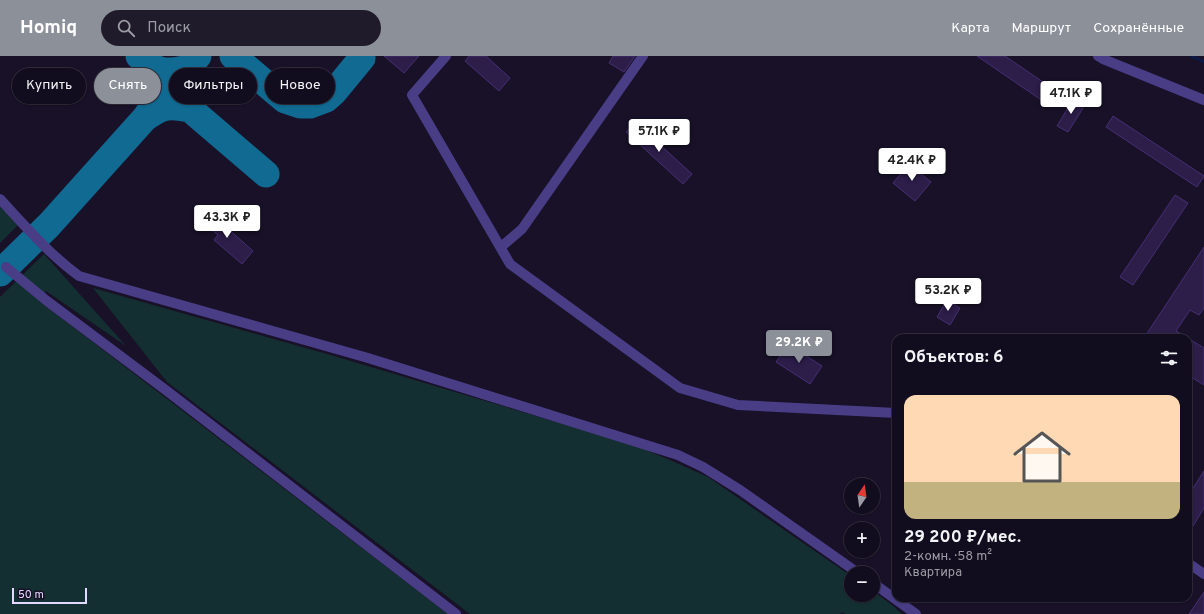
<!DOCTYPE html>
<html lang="ru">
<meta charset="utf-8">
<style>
:root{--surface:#120d1e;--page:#1f1b2b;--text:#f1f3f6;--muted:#9c9ca4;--line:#312d3c;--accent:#8c9099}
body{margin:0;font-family:Overpass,sans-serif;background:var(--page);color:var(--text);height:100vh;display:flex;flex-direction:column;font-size:15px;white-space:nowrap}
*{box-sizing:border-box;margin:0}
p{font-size:13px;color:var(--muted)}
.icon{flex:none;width:22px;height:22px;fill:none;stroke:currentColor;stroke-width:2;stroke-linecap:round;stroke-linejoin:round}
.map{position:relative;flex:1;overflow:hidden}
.drawer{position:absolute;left:892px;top:278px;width:300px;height:268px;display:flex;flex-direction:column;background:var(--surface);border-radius:12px;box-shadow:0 1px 3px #0004,0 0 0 1px var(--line)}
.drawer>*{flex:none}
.hud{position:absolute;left:12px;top:12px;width:380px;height:36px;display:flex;gap:8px}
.needle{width:26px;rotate:13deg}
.fabs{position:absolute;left:844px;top:422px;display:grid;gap:8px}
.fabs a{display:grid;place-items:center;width:36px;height:36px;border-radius:50%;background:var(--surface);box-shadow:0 1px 3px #0004,0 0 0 1px var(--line);font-size:20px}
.scale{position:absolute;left:12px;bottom:10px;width:75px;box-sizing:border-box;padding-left:4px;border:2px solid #e2d9fe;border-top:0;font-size:11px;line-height:14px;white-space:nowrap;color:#e2d9fe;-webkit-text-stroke:3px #181128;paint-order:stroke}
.price{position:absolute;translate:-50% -34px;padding:0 9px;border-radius:4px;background:#fff;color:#222;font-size:13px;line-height:26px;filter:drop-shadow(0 1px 2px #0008)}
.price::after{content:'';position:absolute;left:50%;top:24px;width:12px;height:9px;margin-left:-6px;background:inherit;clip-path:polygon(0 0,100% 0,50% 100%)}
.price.active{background:var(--accent);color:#fff}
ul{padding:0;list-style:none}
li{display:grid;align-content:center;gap:8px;height:212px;padding:0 12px}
li span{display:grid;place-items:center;height:124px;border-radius:12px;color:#555}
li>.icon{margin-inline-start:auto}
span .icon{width:72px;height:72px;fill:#fffc;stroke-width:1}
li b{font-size:17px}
h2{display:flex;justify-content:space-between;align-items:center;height:48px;padding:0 12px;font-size:17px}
.pill{padding:0 14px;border-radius:18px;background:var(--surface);box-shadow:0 1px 3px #0004,0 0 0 1px var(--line);font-size:14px;line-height:36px}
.pill.active{background:var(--accent);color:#fff}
header{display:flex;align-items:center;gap:24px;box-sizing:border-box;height:56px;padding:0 20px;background:var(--accent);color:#fff}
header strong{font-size:19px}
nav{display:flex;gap:22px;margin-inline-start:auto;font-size:14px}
.search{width:280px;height:36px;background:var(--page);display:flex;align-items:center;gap:10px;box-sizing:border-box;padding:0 14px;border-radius:22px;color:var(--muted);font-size:15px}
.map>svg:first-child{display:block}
.green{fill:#142f32}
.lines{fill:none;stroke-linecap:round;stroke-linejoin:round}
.stream{stroke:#0c1946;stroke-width:3}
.taxiway{stroke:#106a91;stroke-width:27}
.building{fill:#2c1d49;stroke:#462f75}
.minor{stroke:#493d86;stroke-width:10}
</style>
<header>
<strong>Homiq</strong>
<div class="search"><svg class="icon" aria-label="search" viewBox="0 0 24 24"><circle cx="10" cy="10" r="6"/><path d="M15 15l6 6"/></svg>Поиск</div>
<nav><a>Карта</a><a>Маршрут</a><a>Сохранённые</a></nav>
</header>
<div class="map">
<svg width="1204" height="558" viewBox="0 0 1204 558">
<rect width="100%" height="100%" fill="#181128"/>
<!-- green -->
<path class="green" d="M0 149 18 169 0 187Z
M44 198 126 290 46 235 39 245 448 558H0V241Z
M93 232 327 298 634 389 670 404 708 421 851 520V539H873V535L892 549 902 558H846L842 556 840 558H470L167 326Z"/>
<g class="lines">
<!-- stream -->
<path class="stream" d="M1191 0 1204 6"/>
<!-- taxiway -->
<path class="taxiway" d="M139 0C156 16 165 18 188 12
M233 0 285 44 300 49H310L326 43 334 36 362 2
M145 62C164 49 168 49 190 53L266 118
M0 217 49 169 145 62 155 48 198 0"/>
</g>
<!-- building -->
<path class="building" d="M384 0H419L404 17Z
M469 0H486L510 22 499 35 465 5Z
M613 0H635L624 16 609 7Z
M977 0H1005L1059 37 1050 50Z
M1074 42 1085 49 1068 76 1057 70Z
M1113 60 1204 120 1197 131 1106 71Z
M635 66 692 118 683 128 626 76Z
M909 108 931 126 915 145 893 127Z
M1175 139 1188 147 1133 229 1120 221Z
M208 155 253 195 242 208 214 184 218 179 200 164Z
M1204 191V252L1199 259 1190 254 1176 275 1204 292V329L1188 319V282H1144Z
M947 244 960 252 950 269 937 261Z
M788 288 822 310 810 328 776 306Z
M1204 415V452L1188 478V440Z
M1204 536V558H1189Z"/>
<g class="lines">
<!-- minor -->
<path class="minor" d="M446 0 412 39 510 208 680 332 738 349 896 357
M1098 0 1103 3 1204 44
M0 143C25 170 49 198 79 220L368 302 678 399 703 411 740 434 858 517
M501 191 522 173 643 0
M6 211 47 245 167 335 456 558
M1188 507 1204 518
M873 527 916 558"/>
</g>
</svg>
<div class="fabs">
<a><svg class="needle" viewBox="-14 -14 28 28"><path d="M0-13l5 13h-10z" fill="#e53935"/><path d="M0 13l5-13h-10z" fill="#9c9ca4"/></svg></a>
<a>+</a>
<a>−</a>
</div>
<div class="scale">50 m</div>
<b class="price" style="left:1071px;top:59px">47.1K ₽</b>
<b class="price" style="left:659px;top:97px">57.1K ₽</b>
<b class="price" style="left:912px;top:126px">42.4K ₽</b>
<b class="price" style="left:227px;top:183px">43.3K ₽</b>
<b class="price" style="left:948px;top:256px">53.2K ₽</b>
<b class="price active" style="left:799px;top:308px">29.2K ₽</b>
<div class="hud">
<a class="pill">Купить</a>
<a class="pill active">Снять</a>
<a class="pill">Фильтры</a>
<a class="pill">Новое</a>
</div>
<section class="drawer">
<h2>Объектов: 6<svg class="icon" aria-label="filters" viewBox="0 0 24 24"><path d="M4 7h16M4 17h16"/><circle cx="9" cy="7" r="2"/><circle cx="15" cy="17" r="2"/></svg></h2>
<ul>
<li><span style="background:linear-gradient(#ffd9b3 70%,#c2b280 0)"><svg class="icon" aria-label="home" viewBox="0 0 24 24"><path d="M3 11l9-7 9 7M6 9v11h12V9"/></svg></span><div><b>29 200 ₽/мес.</b><p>2-комн. · 58 m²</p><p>Квартира</p></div></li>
</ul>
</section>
</div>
